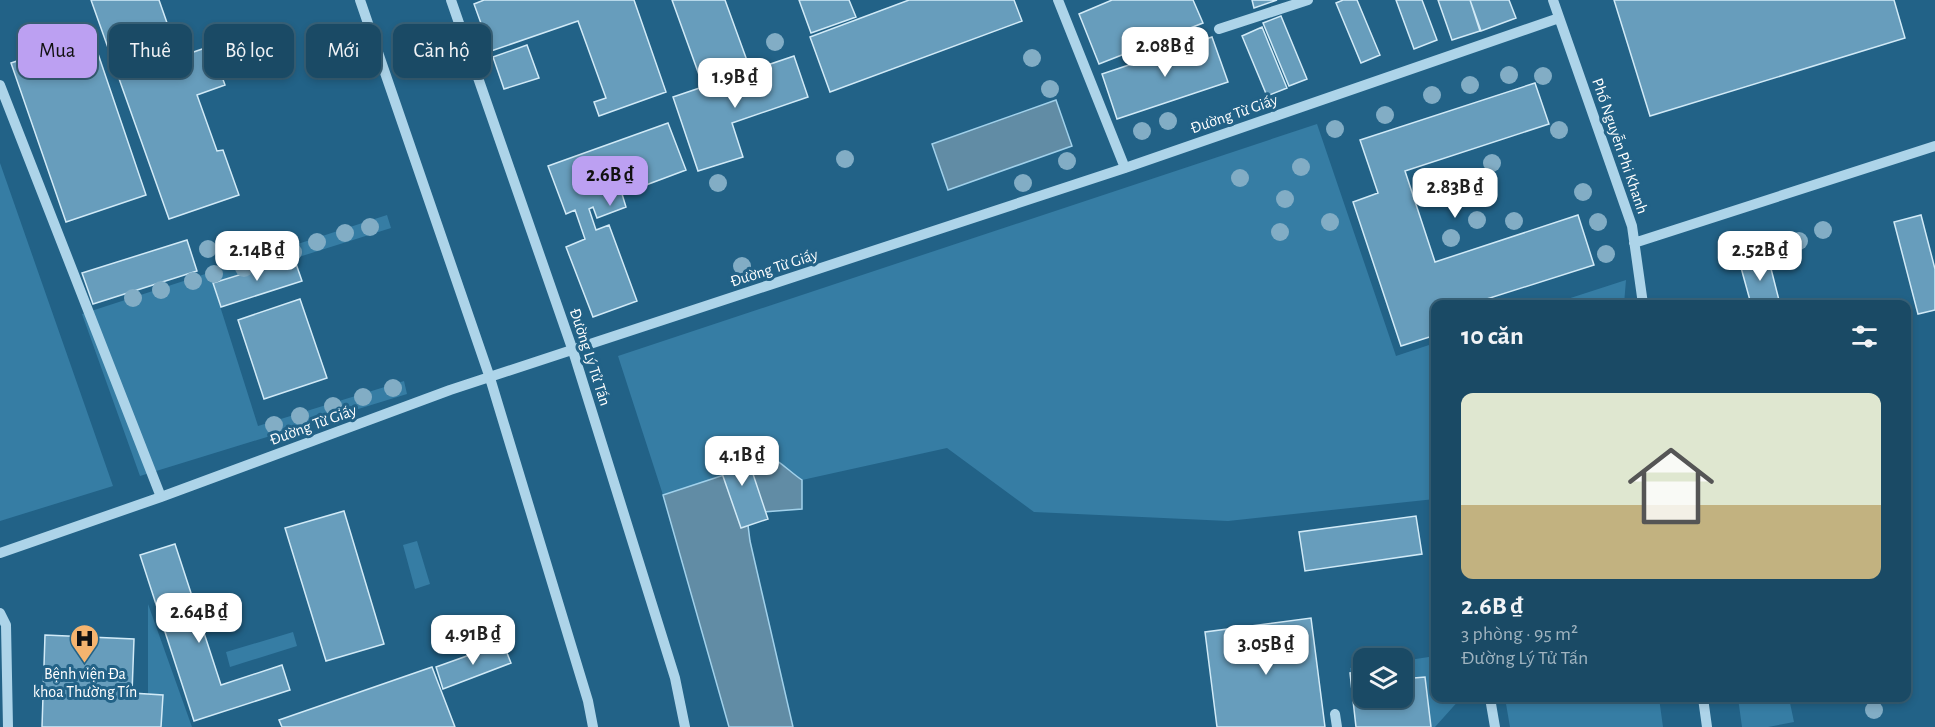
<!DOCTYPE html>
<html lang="vi">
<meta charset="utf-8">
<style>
:root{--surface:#1a4a65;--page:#23516b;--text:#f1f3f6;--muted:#9fb3bf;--line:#386279;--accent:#bca0f2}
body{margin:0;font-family:"Alegreya Sans",sans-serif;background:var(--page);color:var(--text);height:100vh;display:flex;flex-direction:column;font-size:22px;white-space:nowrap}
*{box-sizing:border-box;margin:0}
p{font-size:20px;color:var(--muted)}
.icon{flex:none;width:33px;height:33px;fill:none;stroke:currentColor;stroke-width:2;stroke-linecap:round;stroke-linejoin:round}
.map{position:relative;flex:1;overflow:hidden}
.details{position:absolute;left:1431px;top:300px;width:480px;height:402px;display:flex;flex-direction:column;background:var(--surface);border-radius:12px;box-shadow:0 3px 9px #0003,0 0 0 2px var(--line)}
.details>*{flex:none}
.top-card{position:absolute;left:18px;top:24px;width:570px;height:54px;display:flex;gap:12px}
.tools{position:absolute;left:1353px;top:648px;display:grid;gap:12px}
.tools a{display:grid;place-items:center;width:60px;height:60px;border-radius:12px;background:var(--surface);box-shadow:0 3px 9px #0003,0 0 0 2px var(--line);font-size:30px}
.price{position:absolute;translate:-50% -51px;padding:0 14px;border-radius:12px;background:#fff;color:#222;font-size:20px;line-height:39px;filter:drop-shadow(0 2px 3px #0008)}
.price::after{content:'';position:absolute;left:50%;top:36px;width:18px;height:14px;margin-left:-9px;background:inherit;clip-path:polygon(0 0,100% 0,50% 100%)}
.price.active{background:var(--accent);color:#111}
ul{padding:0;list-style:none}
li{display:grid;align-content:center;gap:12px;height:318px;padding:0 30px}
li span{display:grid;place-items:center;height:186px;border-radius:12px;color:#555}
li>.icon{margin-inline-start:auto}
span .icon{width:108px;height:108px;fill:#fffc;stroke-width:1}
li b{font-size:26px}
h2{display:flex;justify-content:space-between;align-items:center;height:72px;padding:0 30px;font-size:26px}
.pill{padding:0 21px;border-radius:12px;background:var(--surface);box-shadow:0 3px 9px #0003,0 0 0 2px var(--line);font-size:21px;line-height:54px}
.pill.active{background:var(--accent);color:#111}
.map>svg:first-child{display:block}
.green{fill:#367da4}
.water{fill:#618ca5;stroke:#a1d1eb;stroke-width:1.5}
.building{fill:#679dbc;stroke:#d1eaf7;stroke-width:1.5}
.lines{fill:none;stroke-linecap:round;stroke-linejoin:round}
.minor{stroke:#add4e9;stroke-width:10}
.tree{fill:#82adc5}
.labels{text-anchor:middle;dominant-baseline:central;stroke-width:6;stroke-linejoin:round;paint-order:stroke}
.street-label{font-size:16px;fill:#fff;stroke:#226287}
.poi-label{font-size:16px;fill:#fff;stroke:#226287}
</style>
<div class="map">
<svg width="1935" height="727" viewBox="0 0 1935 727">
<rect width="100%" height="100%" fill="#226287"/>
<!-- green -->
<path class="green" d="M1317 124 1396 356 1435 343V499L1228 521 1034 512 947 448 802 480C794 474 771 455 765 455 746 454 742 466 729 473 711 483 682 489 663 495L618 356Z
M0 163 113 486 0 521Z
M387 215 391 228 213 284 258 426 404 381 407 394 140 476 82 314Z
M1626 280 1624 304H1552Z
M417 541 430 584 415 589 403 545Z
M148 604 192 727H148Z
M293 632 297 646 230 667 226 652Z
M1435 656 1436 698H1461L1435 727H1358L1350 668 1363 666 1364 698H1402L1403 661Z
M1505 698H1659L1663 727H1510Z
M1738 698H1789L1794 722 1768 727H1742Z"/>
<!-- water -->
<path class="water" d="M1056 100 1072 146 948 190 932 144Z
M765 454C778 459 790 472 802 480V509L763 512 748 525 750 541 793 727H729L663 495 730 473 747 458Z"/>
<!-- building -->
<path class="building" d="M91 0H159L179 57 211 46 225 85 197 95 217 151 223 150 239 195 169 219Z
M484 0H634L666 92 599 116 594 102 606 98 578 21 491 51 474 4Z
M672 0H725L749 66 702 83Z
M799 0H849L856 17 811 33Z
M909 0H1014L1022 21 830 92 810 37Z
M1112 0H1193L1203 23 1099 64 1079 14Z
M1252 0H1277L1254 8Z
M1343 0H1357L1380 55 1361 63 1336 3Z
M1396 0H1422L1437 40 1414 49Z
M1438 0H1470L1480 31 1452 40Z
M1470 0H1509L1516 18 1481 31Z
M1614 0H1894L1905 38 1650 116Z
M1281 16 1307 79 1289 86 1263 23Z
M1262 27 1287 88 1267 96 1242 36Z
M92 36 146 195 66 222 11 63Z
M1212 37 1228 82 1117 119 1102 74Z
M527 45 539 78 504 89 493 57Z
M794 56 808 97 732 123 743 157 698 171 673 97Z
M1535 83 1549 124 1405 171 1435 262 1578 215 1594 265 1471 304H1436V335L1401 346 1353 202 1378 193 1360 140Z
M668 123 686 170 622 194 626 207 597 218 593 207 589 209 596 230 609 225 637 301 593 317 566 247 585 239 575 210 566 214 548 166Z
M1921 215 1935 269V310L1918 314 1894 222Z
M187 240 197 271 93 304 82 273Z
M1768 257 1780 304H1751L1740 264Z
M294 258 302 281 221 307 213 283Z
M300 299 327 378 264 399 238 320Z
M744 447 768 519 741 528 716 456Z
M344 511 384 644 326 661 285 528Z
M1416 516 1422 554 1305 571 1299 532Z
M175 544 221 685 282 665 290 690 194 721 140 555Z
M1311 618 1325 727H1217L1205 632Z
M45 635 134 639 132 693 163 695 161 727H42Z
M503 643 511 663 443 689 436 667Z
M432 667 455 727H282L279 720Z
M1364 672V698H1402V679L1425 677 1431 727H1356L1350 673Z"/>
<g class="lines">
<!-- minor -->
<path class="minor" d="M360 0 490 378 588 701 593 727
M451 0 573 351 675 678 685 727
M1058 0 1125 168
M1553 0 1632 226 1643 304
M1219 29 1308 0
M0 85 161 497
M1634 243 1935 146
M0 553 161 497 450 390 1125 168 1559 18
M0 613 6 625 8 727
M1490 698 1495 727
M1703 698 1707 727
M1335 714 1337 727"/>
</g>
<!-- trees -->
<g class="tree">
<circle cx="775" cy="42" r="9"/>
<circle cx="1032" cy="58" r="9"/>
<circle cx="1509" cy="75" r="9"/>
<circle cx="1543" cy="76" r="9"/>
<circle cx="1470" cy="85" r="9"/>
<circle cx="1050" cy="89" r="9"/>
<circle cx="1432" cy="95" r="9"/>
<circle cx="1385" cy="115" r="9"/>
<circle cx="1168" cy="121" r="9"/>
<circle cx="1335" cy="129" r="9"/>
<circle cx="1559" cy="130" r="9"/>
<circle cx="1142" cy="131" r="9"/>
<circle cx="845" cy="159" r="9"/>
<circle cx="1067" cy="161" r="9"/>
<circle cx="1492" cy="163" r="9"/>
<circle cx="1301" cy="167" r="9"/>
<circle cx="1240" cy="178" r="9"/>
<circle cx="718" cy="183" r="9"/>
<circle cx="1023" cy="183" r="9"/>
<circle cx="1583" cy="192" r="9"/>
<circle cx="1285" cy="199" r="9"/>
<circle cx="1477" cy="220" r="9"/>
<circle cx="1514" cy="221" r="9"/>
<circle cx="1330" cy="222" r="9"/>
<circle cx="1598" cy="222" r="9"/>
<circle cx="370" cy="227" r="9"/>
<circle cx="1823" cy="230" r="9"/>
<circle cx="1280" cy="232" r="9"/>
<circle cx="345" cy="233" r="9"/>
<circle cx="1451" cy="238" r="9"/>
<circle cx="1799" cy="241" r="9"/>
<circle cx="317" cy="242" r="9"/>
<circle cx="236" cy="243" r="9"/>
<circle cx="208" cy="249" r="9"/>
<circle cx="293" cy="252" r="9"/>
<circle cx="1606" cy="254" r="9"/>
<circle cx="1735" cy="257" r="9"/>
<circle cx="742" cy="266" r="9"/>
<circle cx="244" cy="268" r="9"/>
<circle cx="214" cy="274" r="9"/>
<circle cx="193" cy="281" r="9"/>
<circle cx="161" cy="290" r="9"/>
<circle cx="133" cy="298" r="9"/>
<circle cx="393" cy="388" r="9"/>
<circle cx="363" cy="397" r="9"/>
<circle cx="333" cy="406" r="9"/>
<circle cx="300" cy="416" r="9"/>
<circle cx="274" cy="425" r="9"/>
<circle cx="1874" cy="710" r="9"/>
</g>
<!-- icons -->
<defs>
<symbol id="hospital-pin" viewBox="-11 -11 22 30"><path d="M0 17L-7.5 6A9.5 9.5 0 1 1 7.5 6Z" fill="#f5b46f" stroke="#226287"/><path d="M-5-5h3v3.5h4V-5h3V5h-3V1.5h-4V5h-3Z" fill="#111"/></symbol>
</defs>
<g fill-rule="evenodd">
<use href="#hospital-pin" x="68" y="622" width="33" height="45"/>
</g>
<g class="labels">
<!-- street labels -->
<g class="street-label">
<text transform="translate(1234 114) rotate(-19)">Đường Từ Giấy</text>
<text transform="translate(1620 146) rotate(71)">Phố Nguyễn Phi Khanh</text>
<text transform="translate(774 268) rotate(-18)">Đường Từ Giấy</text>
<text transform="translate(590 357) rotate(72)">Đường Lý Tử Tấn</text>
<text transform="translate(313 425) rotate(-20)">Đường Từ Giấy</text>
</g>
<!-- poi labels -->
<g class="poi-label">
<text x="85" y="674">Bệnh viện Đa<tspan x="85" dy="18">khoa Thường Tín</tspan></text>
</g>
</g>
</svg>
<div class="tools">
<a><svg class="icon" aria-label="layers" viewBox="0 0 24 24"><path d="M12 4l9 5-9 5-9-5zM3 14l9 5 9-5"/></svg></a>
</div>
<b class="price" style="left:1165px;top:78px">2.08B ₫</b>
<b class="price" style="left:735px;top:109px">1.9B ₫</b>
<b class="price active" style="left:610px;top:207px">2.6B ₫</b>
<b class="price" style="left:1455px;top:219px">2.83B ₫</b>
<b class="price" style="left:257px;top:282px">2.14B ₫</b>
<b class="price" style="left:1760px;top:282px">2.52B ₫</b>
<b class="price" style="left:742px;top:487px">4.1B ₫</b>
<b class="price" style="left:199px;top:644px">2.64B ₫</b>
<b class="price" style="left:473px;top:666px">4.91B ₫</b>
<b class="price" style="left:1266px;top:676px">3.05B ₫</b>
<div class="top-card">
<a class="pill active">Mua</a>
<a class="pill">Thuê</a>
<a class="pill">Bộ lọc</a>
<a class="pill">Mới</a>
<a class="pill">Căn hộ</a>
</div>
<section class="details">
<h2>10 căn<svg class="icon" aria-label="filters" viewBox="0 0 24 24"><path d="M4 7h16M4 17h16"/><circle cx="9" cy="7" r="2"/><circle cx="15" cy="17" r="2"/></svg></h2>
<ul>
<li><span style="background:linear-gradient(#dfe7d0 60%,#c2b280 0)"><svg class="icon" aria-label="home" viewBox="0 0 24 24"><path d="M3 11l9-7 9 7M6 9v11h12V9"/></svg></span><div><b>2.6B ₫</b><p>3 phòng · 95 m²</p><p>Đường Lý Tử Tấn</p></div></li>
</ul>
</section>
</div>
